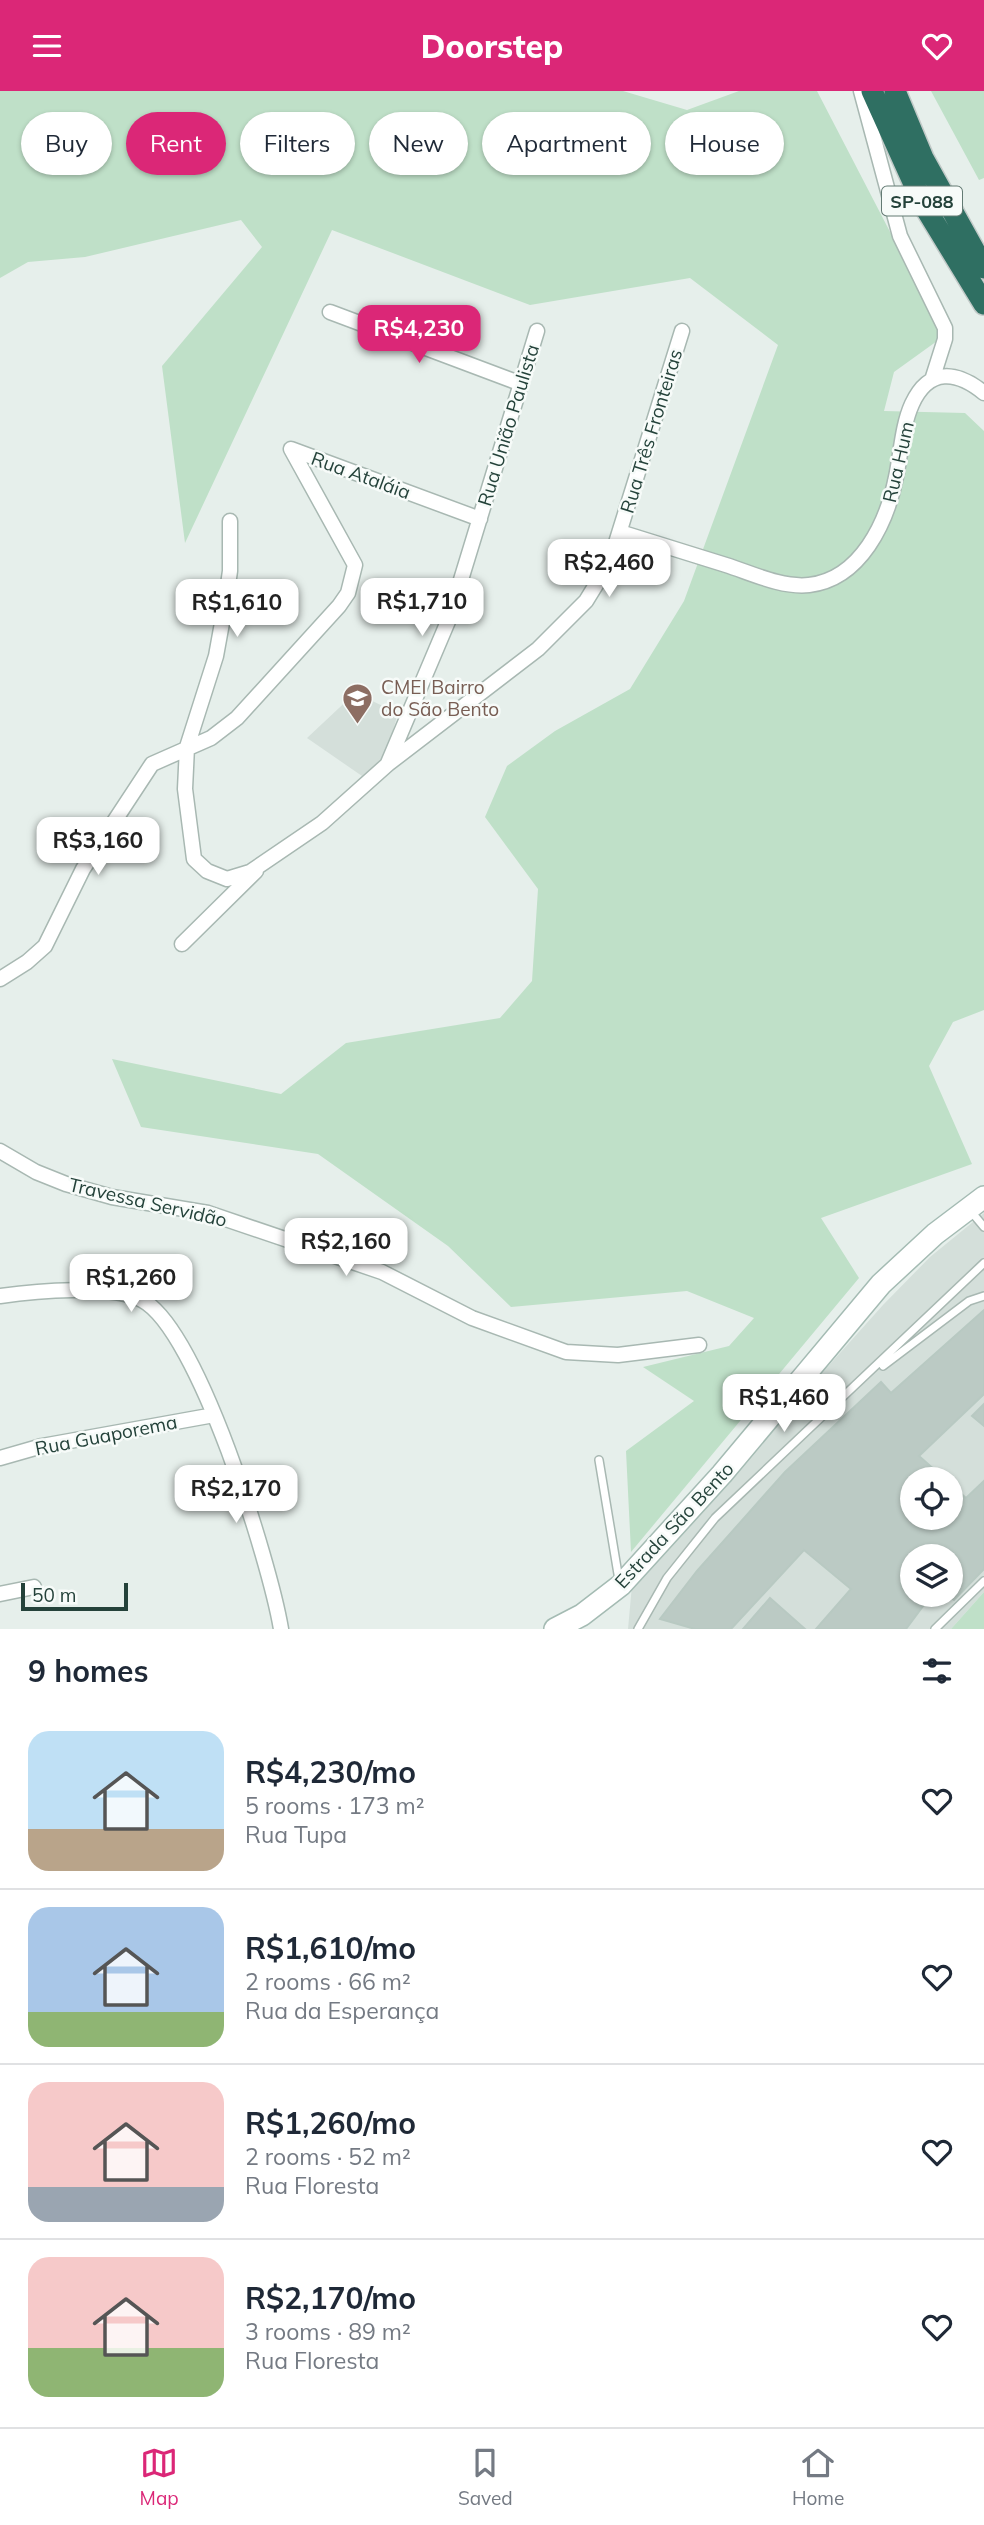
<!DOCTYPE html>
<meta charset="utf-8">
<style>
:root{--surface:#fff;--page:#f6f6f7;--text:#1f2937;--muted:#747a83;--line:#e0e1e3;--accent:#db2777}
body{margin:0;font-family:Mulish,sans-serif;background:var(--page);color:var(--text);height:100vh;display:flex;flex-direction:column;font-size:26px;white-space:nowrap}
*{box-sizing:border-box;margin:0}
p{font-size:23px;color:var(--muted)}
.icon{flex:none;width:38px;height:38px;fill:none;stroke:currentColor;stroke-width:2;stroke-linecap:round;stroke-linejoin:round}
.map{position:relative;height:1538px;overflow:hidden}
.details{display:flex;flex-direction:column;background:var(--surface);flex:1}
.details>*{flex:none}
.top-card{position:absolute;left:21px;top:21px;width:943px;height:63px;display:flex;gap:14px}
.controls{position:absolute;left:900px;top:1376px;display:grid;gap:14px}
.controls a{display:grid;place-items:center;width:63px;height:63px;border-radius:50%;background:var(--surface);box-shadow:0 2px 5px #0004;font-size:35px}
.scale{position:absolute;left:21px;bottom:18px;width:107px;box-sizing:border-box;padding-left:7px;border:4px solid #24423a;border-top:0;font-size:19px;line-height:24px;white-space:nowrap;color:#24423a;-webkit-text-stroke:5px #f7fbf9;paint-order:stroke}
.price{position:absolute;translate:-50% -60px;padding:0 16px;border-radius:14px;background:#fff;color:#222;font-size:23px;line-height:46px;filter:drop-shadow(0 2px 4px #0008)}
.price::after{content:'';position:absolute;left:50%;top:42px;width:21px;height:16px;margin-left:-10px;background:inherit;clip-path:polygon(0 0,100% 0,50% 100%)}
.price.on{background:var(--accent);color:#fff}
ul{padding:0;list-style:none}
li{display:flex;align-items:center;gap:21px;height:175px;padding:0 28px}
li+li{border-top:2px solid var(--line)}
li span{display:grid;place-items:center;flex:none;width:196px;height:140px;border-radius:21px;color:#555}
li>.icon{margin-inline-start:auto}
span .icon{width:84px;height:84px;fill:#fffc;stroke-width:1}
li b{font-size:30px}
h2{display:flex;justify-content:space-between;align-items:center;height:84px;padding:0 28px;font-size:30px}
.pill{padding:0 24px;border-radius:32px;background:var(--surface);box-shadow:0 2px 5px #0004;font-size:24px;line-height:63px}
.pill.on{background:var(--accent);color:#fff}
header{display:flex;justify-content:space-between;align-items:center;height:91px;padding:0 28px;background:var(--accent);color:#fff;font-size:32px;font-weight:800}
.menu{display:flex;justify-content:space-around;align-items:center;height:98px;border-top:2px solid var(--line);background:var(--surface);font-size:19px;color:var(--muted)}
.menu a{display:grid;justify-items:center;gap:4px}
.menu .on{color:var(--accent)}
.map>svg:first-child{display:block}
.built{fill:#d4dfda;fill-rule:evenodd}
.green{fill:#bfe0c8}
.building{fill:#bbcac4;stroke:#b8c9c2;stroke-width:2}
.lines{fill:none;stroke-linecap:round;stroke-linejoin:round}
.lane-casing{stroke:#a8b8b2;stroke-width:10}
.street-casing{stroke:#a8b8b2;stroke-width:17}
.secondary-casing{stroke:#a4bbb3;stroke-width:24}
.highway-casing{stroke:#c2cac8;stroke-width:24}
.lane{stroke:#fff;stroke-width:7}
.street{stroke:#fff;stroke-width:14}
.secondary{stroke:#fff;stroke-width:21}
.highway{stroke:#2f6f62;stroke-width:21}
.labels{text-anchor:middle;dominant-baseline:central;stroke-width:5;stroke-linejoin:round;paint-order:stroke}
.shield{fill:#f7fbf9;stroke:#637a73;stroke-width:2}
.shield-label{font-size:18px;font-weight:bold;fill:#24423a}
.street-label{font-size:19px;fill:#24423a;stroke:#f7fbf9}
.education-label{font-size:19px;fill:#785e54;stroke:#f7fbf9;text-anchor:start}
</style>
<header><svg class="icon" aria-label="menu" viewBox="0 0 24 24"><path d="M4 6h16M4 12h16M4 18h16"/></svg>Doorstep<svg class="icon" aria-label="heart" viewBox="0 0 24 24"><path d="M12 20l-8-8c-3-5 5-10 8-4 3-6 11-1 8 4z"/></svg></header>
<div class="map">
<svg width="984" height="1538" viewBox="0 0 984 1538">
<rect width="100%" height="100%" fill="#e6efeb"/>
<!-- built -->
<path class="built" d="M355 602 398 622 386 664 362 685 307 647Z
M984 1122V1501L951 1538H628L632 1494 883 1214 930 1166ZM912 1388H950V1426H912ZM912 1465H950V1503H912Z"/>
<!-- green -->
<path class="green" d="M0 0H623L687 19 739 0H817L944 245 894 281 884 320 965 322 984 340V919L953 931 929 975 972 1073 821 1127 859 1187 631 1461 626 1360 694 1310 643 1276 729 1255 754 1227 687 1200 511 1216 448 1155 318 1063 141 1036 112 968 281 1003 346 952 500 927 532 890 538 798 485 726 507 675 555 640 630 598 684 510 778 254 690 187 530 214 332 139 185 452 162 275 262 156 241 129 85 166 28 171 0 187Z
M931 0H984V87L979 89Z
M984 1501V1538H951Z"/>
<!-- building -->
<path class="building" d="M984 1219V1303L919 1365 945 1388H912V1426H950V1393L966 1407 984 1390V1478L954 1509 946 1503H950V1465H912V1503H932L906 1538H816L851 1498 804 1459 731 1538H695L660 1528 697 1480 785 1381 881 1291 891 1302Z
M984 1313V1335L972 1325Z
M770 1507 805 1538H743Z"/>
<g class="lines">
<defs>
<path id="lane" d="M969 1118 984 1136
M883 1275 969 1210 984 1205
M599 1369 619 1489
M638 1538 667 1487 715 1427 984 1172
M935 1538 984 1490"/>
<path id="street" d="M861 0 900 145 945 237V248L932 289
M330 221 519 292
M230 430V480L224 521 216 565 187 656 185 698 194 768 207 780 227 788 250 781 322 732 388 673 538 558 586 510 610 471 682 240
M620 441C655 452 691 463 726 474 751 482 782 497 809 494 861 488 887 431 896 386 901 363 902 335 912 313 929 276 957 280 984 302
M388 672 449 528 537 240
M182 853 256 780
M0 888 27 871 45 855 83 778 152 673 211 647 237 627 339 515 348 502 355 474 291 358 480 428
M0 1060 36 1081 66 1093 112 1106 208 1122 382 1181 472 1227 566 1261 618 1264 699 1254
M0 1205C35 1200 112 1193 142 1209 198 1238 270 1472 281 1538
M0 1367 42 1355 214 1324
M0 1503 34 1496"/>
<path id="secondary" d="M555 1538 582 1524 621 1494 722 1383 881 1193 935 1143 984 1106"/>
<path id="highway" d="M872 0 923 113 984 213
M895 0 923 67 984 177"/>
</defs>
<!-- lane casing -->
<use href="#lane" class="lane-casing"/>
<!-- street casing -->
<use href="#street" class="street-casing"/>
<!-- secondary casing -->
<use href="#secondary" class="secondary-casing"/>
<!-- highway casing -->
<use href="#highway" class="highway-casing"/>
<!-- lane -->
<use href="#lane" class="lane"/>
<!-- street -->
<use href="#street" class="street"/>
<!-- secondary -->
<use href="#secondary" class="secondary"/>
<!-- highway -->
<use href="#highway" class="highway"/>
</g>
<!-- icons -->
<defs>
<symbol id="school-pin" viewBox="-11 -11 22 30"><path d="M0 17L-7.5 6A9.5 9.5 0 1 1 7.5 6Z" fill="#8d6e63" stroke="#f7fbf9"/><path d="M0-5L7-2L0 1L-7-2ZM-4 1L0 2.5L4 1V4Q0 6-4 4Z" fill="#fff"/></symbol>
</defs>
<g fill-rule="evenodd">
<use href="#school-pin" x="340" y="590" width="35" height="47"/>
</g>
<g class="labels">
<!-- shield labels -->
<rect class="shield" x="882" y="95.5" width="80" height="29" rx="5"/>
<g class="shield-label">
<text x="922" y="110">SP-088</text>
</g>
<!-- street labels -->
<g class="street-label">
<text transform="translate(508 334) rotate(-73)">Rua União Paulista</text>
<text transform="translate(651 340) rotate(-73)">Rua Três Fronteiras</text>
<text transform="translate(898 371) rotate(-77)">Rua Hum</text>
<text transform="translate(361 384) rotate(20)">Rua Ataláia</text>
<text transform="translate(148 1111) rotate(13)">Travessa Servidão</text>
<text transform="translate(106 1344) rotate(-11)">Rua Guaporema</text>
<text transform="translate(674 1434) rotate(-47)">Estrada São Bento</text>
</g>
<!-- education labels -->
<g class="education-label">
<text x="381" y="596">CMEI Bairro<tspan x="381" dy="22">do São Bento</tspan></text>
</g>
</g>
</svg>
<div class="controls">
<a><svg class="icon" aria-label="locate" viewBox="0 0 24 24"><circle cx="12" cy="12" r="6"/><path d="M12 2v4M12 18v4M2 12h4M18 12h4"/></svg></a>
<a><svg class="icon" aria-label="layers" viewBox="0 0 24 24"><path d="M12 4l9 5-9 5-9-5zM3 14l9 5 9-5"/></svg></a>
</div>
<div class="scale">50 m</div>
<b class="price on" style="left:419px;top:274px">R$4,230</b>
<b class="price" style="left:609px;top:508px">R$2,460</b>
<b class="price" style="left:422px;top:547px">R$1,710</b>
<b class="price" style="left:237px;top:548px">R$1,610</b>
<b class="price" style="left:98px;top:786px">R$3,160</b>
<b class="price" style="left:346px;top:1187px">R$2,160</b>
<b class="price" style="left:131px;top:1223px">R$1,260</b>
<b class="price" style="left:784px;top:1343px">R$1,460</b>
<b class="price" style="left:236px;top:1434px">R$2,170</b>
<div class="top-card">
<a class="pill">Buy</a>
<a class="pill on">Rent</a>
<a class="pill">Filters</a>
<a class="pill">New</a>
<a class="pill">Apartment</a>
<a class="pill">House</a>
</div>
</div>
<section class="details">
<h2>9 homes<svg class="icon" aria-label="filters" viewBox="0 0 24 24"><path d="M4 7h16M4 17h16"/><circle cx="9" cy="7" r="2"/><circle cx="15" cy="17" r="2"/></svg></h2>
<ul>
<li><span style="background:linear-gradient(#bfe0f5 70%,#b9a48a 0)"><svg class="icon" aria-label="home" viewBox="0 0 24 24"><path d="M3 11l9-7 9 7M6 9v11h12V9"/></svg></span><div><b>R$4,230/mo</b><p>5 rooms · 173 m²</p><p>Rua Tupa</p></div><svg class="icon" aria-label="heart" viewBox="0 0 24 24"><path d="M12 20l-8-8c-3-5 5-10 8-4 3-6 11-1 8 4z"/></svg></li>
<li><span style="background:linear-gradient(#a9c7e8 75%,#8fb573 0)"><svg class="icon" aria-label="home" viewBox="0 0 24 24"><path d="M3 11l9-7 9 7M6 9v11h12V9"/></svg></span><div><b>R$1,610/mo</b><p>2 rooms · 66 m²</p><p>Rua da Esperança</p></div><svg class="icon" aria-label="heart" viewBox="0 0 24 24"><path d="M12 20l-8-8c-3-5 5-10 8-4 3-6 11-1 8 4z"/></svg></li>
<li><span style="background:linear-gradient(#f6c9c9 75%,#9aa5b1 0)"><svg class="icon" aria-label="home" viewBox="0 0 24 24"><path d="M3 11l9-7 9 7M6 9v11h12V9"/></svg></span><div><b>R$1,260/mo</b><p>2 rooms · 52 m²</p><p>Rua Floresta</p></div><svg class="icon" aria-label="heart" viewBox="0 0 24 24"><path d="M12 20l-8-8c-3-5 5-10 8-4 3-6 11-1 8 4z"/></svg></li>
<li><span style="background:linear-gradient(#f6c9c9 65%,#8fb573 0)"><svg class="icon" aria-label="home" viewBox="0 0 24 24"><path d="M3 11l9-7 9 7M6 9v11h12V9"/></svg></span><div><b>R$2,170/mo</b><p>3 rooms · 89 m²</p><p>Rua Floresta</p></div><svg class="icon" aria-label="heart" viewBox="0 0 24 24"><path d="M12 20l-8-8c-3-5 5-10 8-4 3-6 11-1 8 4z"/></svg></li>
</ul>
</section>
<nav class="menu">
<a class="on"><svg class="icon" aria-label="map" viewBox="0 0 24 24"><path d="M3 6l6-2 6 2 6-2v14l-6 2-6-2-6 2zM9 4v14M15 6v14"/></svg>Map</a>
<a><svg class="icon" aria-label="saved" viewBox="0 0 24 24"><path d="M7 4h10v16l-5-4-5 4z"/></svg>Saved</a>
<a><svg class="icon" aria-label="home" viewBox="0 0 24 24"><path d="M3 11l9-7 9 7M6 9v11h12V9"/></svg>Home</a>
</nav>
